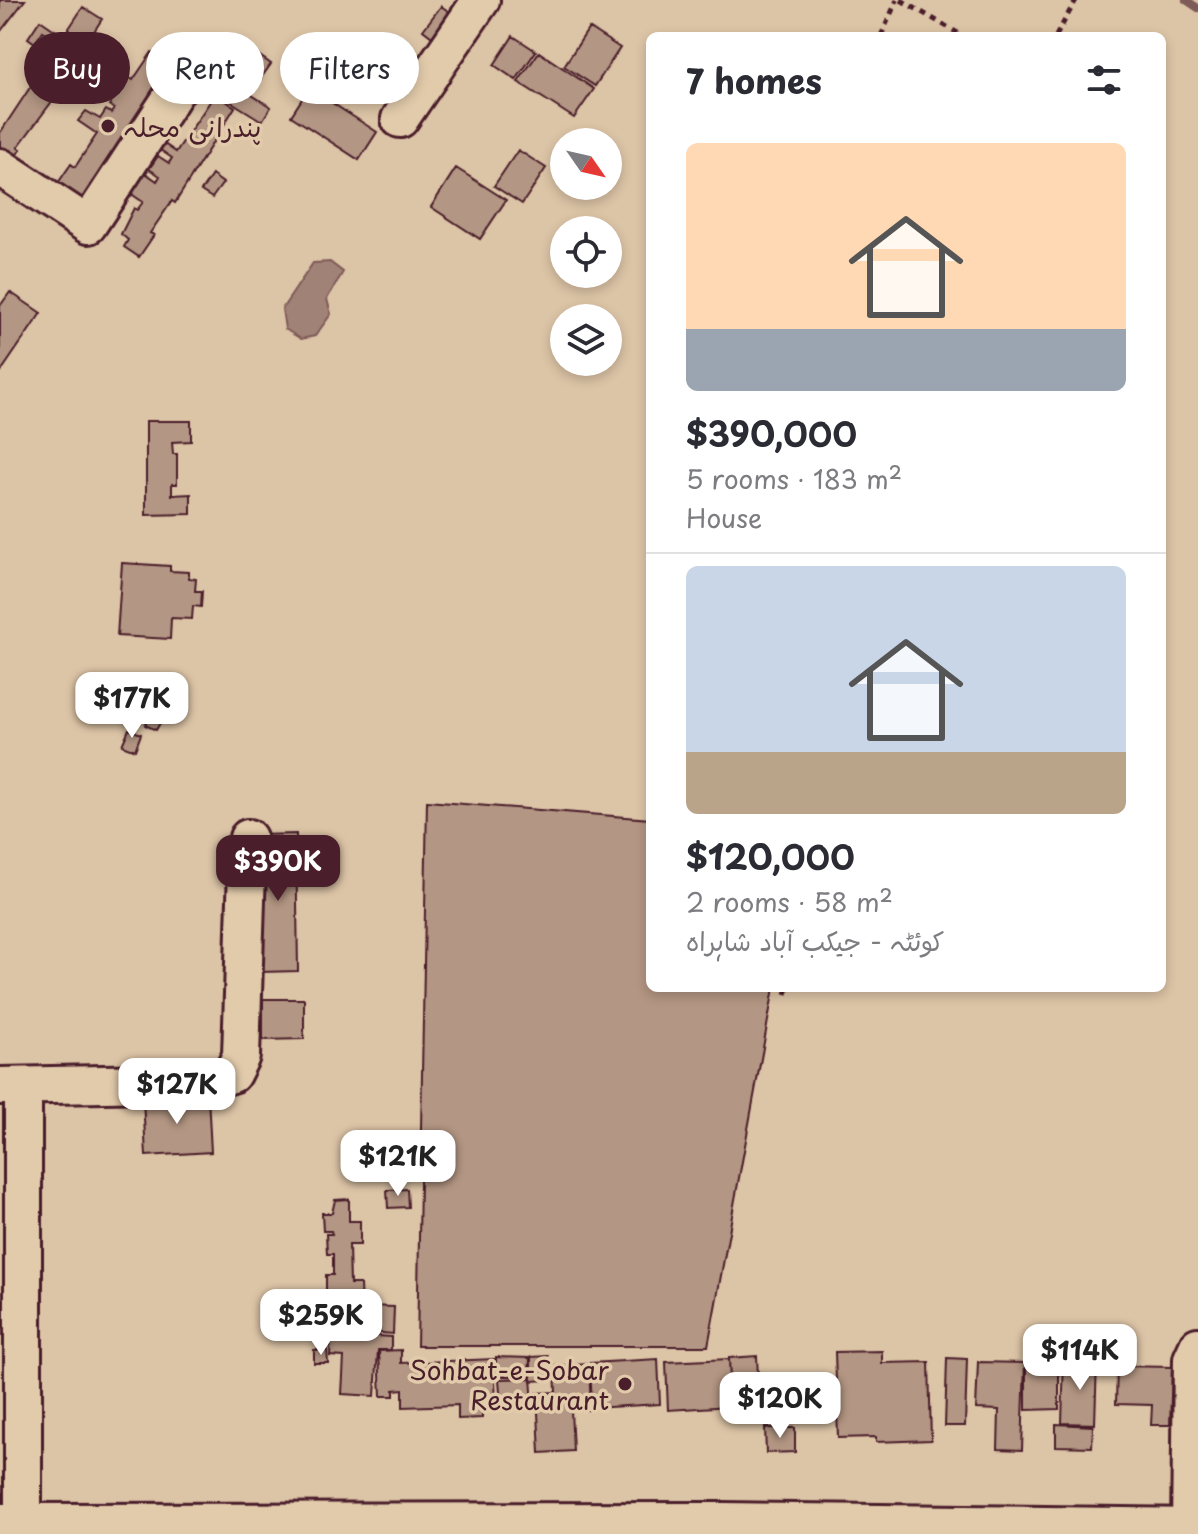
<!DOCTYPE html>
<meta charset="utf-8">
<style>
:root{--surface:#fff;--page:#f2f2f3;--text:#2b2b33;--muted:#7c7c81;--line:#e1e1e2;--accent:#4a1f2b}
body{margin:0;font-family:"Playpen Sans","Playpen Sans Arabic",sans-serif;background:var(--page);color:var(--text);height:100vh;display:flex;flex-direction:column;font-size:30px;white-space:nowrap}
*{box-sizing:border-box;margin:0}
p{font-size:26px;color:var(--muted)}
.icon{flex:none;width:44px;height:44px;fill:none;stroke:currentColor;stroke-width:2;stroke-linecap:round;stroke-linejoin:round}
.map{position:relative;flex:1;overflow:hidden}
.panel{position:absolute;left:646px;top:32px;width:520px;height:960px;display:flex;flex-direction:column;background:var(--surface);border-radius:12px;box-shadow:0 4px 12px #0003}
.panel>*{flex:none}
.hud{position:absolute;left:24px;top:32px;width:502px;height:72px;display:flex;gap:16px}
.needle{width:52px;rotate:124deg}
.tools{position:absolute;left:550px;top:128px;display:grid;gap:16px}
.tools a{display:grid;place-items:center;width:72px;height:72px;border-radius:50%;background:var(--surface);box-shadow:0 4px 12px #0003;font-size:40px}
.price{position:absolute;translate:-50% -68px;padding:0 18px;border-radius:16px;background:#fff;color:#222;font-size:26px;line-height:52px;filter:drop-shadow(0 2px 4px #0008)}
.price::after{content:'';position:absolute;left:50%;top:48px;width:24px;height:18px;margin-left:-12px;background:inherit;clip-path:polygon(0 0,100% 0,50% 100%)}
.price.active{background:var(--accent);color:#fff}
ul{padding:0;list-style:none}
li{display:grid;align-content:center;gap:16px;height:424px;padding:0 40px}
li+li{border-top:2px solid var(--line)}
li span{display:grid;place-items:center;height:248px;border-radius:12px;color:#555}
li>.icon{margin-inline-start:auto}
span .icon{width:144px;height:144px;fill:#fffc;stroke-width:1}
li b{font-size:34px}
h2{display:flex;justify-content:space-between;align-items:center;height:96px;padding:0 40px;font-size:34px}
.chip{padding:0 28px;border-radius:36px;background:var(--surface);box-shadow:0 4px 12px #0003;font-size:28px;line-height:72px}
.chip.active{background:var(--accent);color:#fff}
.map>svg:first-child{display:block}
.water{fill:#a18276;stroke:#7e5a58;stroke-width:2}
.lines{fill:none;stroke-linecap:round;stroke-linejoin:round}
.stream{stroke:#7e5a58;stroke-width:8}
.building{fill:#b39683;stroke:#4a1f2b;stroke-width:2}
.minor-casing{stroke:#4a1f2b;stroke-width:42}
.highway-casing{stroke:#4a1f2b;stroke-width:50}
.path{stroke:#4a1f2b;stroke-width:5;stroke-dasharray:6 6;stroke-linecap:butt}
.minor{stroke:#e2cbab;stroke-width:36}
.highway{stroke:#e2cbab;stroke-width:44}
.poi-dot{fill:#4a1f2b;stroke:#e2cbab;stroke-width:3}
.labels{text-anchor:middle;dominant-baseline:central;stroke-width:7;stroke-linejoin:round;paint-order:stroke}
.poi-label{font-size:26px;fill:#4a1f2b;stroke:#e2cbab;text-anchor:start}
</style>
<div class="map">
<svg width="1198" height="1534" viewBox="0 0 1198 1534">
<rect width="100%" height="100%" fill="#dcc4a6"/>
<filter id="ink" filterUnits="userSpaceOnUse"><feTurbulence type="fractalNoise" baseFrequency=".0125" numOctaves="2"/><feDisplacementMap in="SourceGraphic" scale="16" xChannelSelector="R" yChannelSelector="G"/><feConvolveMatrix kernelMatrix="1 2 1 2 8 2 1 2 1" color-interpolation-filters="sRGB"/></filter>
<g filter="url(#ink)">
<!-- water -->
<path class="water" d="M330 262 343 272 327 299 331 314 315 336 301 339 285 329 282 309 313 263Z"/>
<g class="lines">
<!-- stream -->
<path class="stream" d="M1186 0 1198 8"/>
</g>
<!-- building -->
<path class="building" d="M0 0H25L0 32Z
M441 6 454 15 436 40 423 30Z
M83 7 102 19 91 36 95 38 78 63 75 61 56 90 59 92 18 147 21 149 12 161 0 153V133Z
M40 20 59 33 55 39 43 31 35 43 28 38Z
M589 28 620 48 595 86 564 66Z
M513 36 536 51 516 80 494 65Z
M244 45 271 64 251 92 224 73Z
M152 52 171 64 160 80 163 82 145 109 142 107 108 165 105 163 87 191 90 193 81 206 54 189 71 164 75 167 97 134 78 121 86 111 100 119 106 110 111 113 114 109 109 105 128 77 133 80Z
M539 52 594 89 574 118 518 82Z
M239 87 271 107 262 121 230 101Z
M309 88 377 132 359 160 291 116Z
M215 94 235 107 175 203 172 201 150 233 154 235 139 257 124 247 128 240 121 234 134 208 137 210 143 202 127 191 141 170 157 181 160 176 149 169 158 156 169 163 172 158 150 143 154 137 176 152Z
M518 150 546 168 522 204 494 186Z
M456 168 506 200 480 239 431 207Z
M212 175 223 183 212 198 201 191Z
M10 292 41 313 0 373V306Z
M146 421H191V441L172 442 173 454H177V484H172V495L191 494V514L146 515Z
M122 563 170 566V571L189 572V578L196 579 195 591H202L201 607 193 606 192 619 171 618 170 639 117 636Z
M151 712 163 718 156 730 145 725Z
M129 729 141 734 135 750 122 745Z
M427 801 650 819V988H774L708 1346H417Z
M296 834 298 971 261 972 259 835Z
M263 999H304V1039L263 1040Z
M208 1095 211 1152 146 1156 143 1099Z
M407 1189 408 1207 388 1208 387 1190Z
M349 1199V1221H360V1245H349L350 1284H360L361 1309H351V1328H334V1316H326V1275H333V1254H327L326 1234H332L331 1231H323L322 1213H332L335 1200Z
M368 1306 394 1307 393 1334 359 1331 360 1310H368Z
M331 1333 391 1337V1350H378L375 1396 342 1394 344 1357 330 1356Z
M314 1350H327L328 1363H314Z
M401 1350V1363L494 1359 496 1403 482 1404V1418L458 1419V1405L403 1407V1389L394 1390V1396H381L379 1351Z
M882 1351V1363L929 1362 931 1440 876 1442V1437L838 1438 835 1352Z
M548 1356 549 1380 531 1381V1357Z
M757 1356 760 1420 732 1422 729 1358Z
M496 1357 530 1358 529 1376H496Z
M947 1358 967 1359 965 1426H945Z
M658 1359 660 1404 592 1408 590 1363Z
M729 1359 731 1406 668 1410 666 1362Z
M1064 1359 1097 1360 1095 1424 1062 1423Z
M978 1362 1025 1363 1022 1450 998 1449 999 1410 976 1409Z
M1059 1362V1409L1026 1410V1363Z
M589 1364 591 1410H571L573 1451 540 1453 537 1393 556 1392 555 1366Z
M1117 1366 1172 1367 1170 1425H1151L1152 1405 1116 1404Z
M531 1378 533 1404 501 1406 499 1379Z
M1056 1424 1093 1426 1092 1447 1056 1446Z
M765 1428H795V1452L766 1453Z"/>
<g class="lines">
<defs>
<path id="minor" d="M400 119 481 0
M0 167 88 225 186 75
M0 1086 206 1082 232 1074 241 1056 248 838
M23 1526V1086
M1190 1531 1192 1359 1198 1346"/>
<path id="highway" d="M0 1526 723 1525 1198 1531"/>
</defs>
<!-- minor casing -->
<use href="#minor" class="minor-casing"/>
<!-- highway casing -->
<use href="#highway" class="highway-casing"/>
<!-- path -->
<path class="path" d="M901 0 963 36
M881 36 897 0
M1056 36 1076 0
M786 994 788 988"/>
<!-- minor -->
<use href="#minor" class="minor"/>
<!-- highway -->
<use href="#highway" class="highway"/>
</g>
</g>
<!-- markers -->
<g class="poi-dot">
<circle cx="108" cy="126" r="8"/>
<circle cx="625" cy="1384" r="8"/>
</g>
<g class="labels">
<!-- poi labels -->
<g class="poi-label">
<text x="124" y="126">پندرانی محلہ</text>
<text x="609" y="1369" text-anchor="end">Sohbat-e-Sobar<tspan x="609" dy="30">Restaurant</tspan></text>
</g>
</g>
</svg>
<div class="tools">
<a><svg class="needle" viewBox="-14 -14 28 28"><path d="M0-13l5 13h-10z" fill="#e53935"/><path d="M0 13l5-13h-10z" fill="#7c7c81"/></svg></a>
<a><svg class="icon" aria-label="locate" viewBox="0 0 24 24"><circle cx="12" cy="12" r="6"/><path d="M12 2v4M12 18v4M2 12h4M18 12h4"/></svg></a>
<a><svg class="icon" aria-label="layers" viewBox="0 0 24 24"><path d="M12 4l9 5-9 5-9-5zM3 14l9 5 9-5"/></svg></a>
</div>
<b class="price" style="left:132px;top:740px">$177K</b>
<b class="price active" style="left:278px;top:903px">$390K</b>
<b class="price" style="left:177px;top:1126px">$127K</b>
<b class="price" style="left:398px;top:1198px">$121K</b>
<b class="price" style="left:321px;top:1357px">$259K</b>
<b class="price" style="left:1080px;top:1392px">$114K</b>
<b class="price" style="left:780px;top:1440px">$120K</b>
<div class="hud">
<a class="chip active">Buy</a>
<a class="chip">Rent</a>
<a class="chip">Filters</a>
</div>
<section class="panel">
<h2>7 homes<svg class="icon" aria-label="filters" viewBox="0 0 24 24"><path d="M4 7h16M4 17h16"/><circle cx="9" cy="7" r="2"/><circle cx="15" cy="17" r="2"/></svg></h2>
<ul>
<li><span style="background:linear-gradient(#ffd9b3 75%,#9aa5b1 0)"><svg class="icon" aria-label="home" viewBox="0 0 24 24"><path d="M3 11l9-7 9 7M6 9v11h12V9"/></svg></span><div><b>$390,000</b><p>5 rooms · 183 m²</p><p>House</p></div></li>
<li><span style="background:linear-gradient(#c9d6e8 75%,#b9a48a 0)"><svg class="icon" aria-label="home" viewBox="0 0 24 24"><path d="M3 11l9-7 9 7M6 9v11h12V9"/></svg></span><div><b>$120,000</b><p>2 rooms · 58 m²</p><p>کوئٹہ - جیکب آباد شاہراہ</p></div></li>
</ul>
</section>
</div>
